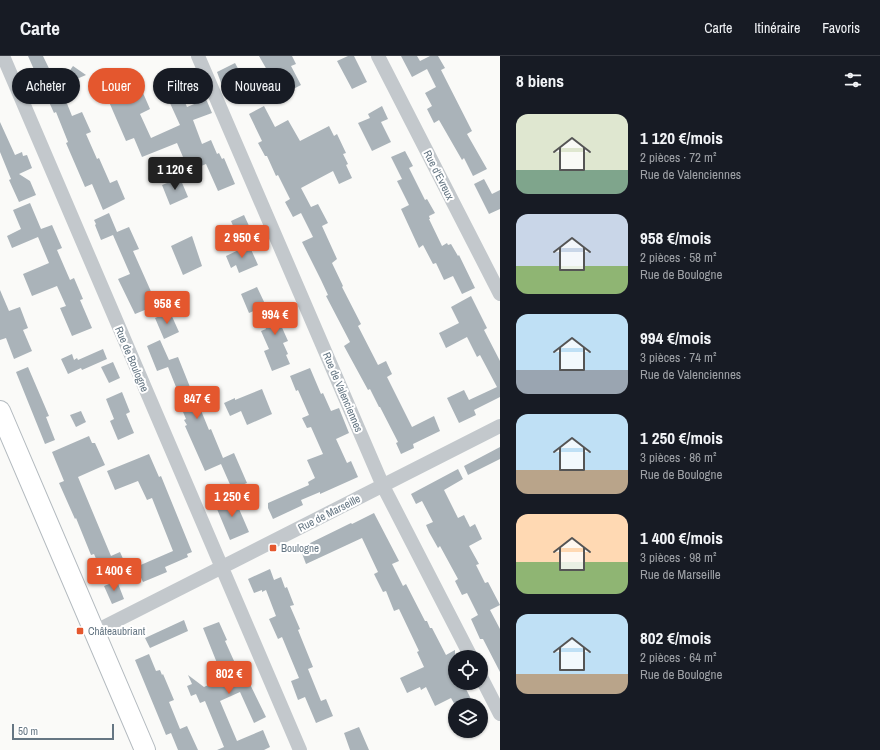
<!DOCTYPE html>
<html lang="fr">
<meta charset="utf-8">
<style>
:root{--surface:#171b24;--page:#20242c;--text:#f1f3f6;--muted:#9ea1a6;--line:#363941;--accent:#e4572e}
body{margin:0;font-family:"Archivo Narrow",sans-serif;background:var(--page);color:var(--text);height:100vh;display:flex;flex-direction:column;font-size:15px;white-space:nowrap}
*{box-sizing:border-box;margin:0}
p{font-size:13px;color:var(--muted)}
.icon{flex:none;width:22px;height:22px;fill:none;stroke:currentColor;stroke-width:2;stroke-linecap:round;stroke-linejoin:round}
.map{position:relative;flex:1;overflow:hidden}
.sheet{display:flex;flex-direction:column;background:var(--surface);width:380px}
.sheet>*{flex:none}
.hud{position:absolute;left:12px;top:12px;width:380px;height:36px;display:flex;gap:8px}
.buttons{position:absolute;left:448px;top:594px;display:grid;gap:8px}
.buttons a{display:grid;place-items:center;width:40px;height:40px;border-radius:50%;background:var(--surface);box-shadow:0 1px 3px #0004;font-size:20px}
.scale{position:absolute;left:12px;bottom:10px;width:102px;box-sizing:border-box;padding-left:4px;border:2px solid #657683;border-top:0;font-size:11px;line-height:14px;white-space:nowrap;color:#657683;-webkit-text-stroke:3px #fff;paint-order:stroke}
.price{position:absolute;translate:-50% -34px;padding:0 9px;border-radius:4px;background:var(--accent);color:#fff;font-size:13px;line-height:26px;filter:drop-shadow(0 1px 2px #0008)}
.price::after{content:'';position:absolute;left:50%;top:24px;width:12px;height:9px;margin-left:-6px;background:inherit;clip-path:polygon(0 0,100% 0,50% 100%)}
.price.current{background:#222;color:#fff}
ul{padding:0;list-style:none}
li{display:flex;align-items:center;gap:12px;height:100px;padding:0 16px}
li span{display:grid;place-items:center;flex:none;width:112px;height:80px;border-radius:12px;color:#555}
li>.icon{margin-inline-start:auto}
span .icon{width:48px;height:48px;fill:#fffc;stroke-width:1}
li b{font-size:17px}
h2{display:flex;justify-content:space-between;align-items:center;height:48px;padding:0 16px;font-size:17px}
.chip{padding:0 14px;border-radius:18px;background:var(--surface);box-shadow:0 1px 3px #0004;font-size:14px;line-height:36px}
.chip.current{background:var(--accent);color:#fff}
header{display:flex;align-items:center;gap:24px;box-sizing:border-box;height:56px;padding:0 20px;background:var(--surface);border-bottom:1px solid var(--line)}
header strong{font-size:19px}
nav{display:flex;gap:22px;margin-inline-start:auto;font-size:14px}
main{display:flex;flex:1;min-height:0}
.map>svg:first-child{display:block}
.building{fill:#aab3b9}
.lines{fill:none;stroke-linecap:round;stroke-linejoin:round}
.secondary-casing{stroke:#b3babf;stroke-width:22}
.street{stroke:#c3c8cc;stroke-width:14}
.secondary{stroke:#fff;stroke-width:20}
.poi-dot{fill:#e4572e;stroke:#fff;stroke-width:1.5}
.labels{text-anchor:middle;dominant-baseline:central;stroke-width:4;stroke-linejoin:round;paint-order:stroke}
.street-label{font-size:11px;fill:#657683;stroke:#fff}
.poi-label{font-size:11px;fill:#657683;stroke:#fff;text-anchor:start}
</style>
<header>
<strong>Carte</strong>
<nav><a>Carte</a><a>Itinéraire</a><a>Favoris</a></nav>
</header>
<main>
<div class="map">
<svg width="500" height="694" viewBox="0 0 500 694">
<rect width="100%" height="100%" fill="#fafaf8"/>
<!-- building -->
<path class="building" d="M28 0H43L58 31 73 10 86 19 60 30 72 60 82 56 91 76 86 78 97 103 99 102 110 127 117 124 125 143 103 154 92 128 85 131 66 87 68 86 56 56 54 57 45 37 40 38 32 20 36 18Z
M259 0H292L296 8 291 10 301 29 272 44 259 18 267 14Z
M348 0H354L367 26 352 33 337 5Z
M401 0H417L420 5 430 0H438L445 12 441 14 472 75 467 78 487 113 473 120 464 102 462 104 439 64 434 67 427 53 432 50 425 37 436 31 427 13 412 21Z
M235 7 241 18 233 22 234 26 223 32 217 16Z
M135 29 136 32 140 30 150 53 140 58 151 82 180 69 169 45 182 39 187 51 206 43 212 57 193 64 202 88 211 84 217 98 219 97 222 103 224 102 235 128 218 135 206 108 189 115 177 87 142 101 134 82 126 85 106 39 116 35 117 37Z
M264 50 275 71 288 64 300 85 329 70 334 80 337 78 346 97 343 98 348 108 346 109 352 122 339 128 333 115 301 132 311 151 318 148 328 167 322 170 337 203 332 207 343 230 342 231 361 268 358 270 378 309 386 305 392 318 387 321 412 371 434 360 440 375 413 388 414 392 401 398 396 387 398 386 380 351H379L370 333 368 334 344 290 350 286 326 240 328 239 321 224 302 186 313 181 301 157 293 161 285 146 290 143 278 119 276 120 267 100H265L258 87 262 85 249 58Z
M382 50 388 63 381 66 391 86 372 95 358 67 370 62 368 58Z
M0 66 15 99 22 96 23 100 27 99 32 112 19 118 30 125 36 139 19 146 9 124 11 123 0 96Z
M405 95 413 110 409 112 425 144 427 143 435 157 429 160 430 163H429L442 190 447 187 448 189 451 188 458 200 459 199 475 232 462 238 453 220 444 224 436 207 433 208 423 189 419 192 401 153 409 149 397 125 402 123 391 101Z
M180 122 188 141 170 149 162 129Z
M484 123 492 138 500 134V153L489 158 474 128Z
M30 147 41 173 52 169 62 192 57 194 70 224 74 222 83 243 80 244 92 272 72 280 60 252 66 250 57 230 32 240 23 218 49 207 38 181 12 192 7 180 21 173 13 154Z
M109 157 117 176 129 171 139 193 133 195 157 249 135 258 118 223 130 218 113 179 101 184 95 169 96 168 94 164Z
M244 159 256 185 242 191 231 165Z
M192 180 202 210 183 219 171 190Z
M249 189 258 209 239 217 236 209 231 212 226 200Z
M257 231 266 250 249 257 241 238Z
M0 234 9 255 20 251 28 272 23 274 32 295 14 303 6 282 0 284Z
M471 240 487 272 484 274 500 305V341L474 354 476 359 459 367 447 342 464 334 469 344 497 331 480 299 477 301 467 281 446 292 439 277 459 267 451 251Z
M282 247 289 263 280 267 288 285 283 287 288 298 286 299 290 308 272 315 264 295 269 293 261 275 266 273 259 257Z
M170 256 179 276 164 283 155 262Z
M160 284 169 304 178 301 190 331 191 330 209 374 211 373 223 402 234 397 247 427 232 433 221 408 205 415 185 370 187 369 184 364 186 363 175 337 178 336 168 311 157 315 147 290Z
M103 293 107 303 82 314 81 312 68 318 61 303 72 298 74 304 77 302 78 304Z
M113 306 120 322 109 327 101 311Z
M28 311 49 360 46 361 55 384 45 388 16 316Z
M310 312 321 338 323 337 331 355 339 352 349 377 336 383 347 407 351 405 358 421 320 438V436L301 444 303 449 273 463 268 452V447L309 429 308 426 315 422 307 404 323 398 311 371 307 372 302 362 309 359 298 334 296 335 290 320Z
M262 333 272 358 247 369 241 355 230 360 224 347 235 342V344Z
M122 336 130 356 126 358 134 377 118 384 110 365 114 363 106 343Z
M81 355 86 366 76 371 70 359Z
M89 380 92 387H95L105 409 78 421 111 500 120 496 128 514 117 519 118 523 107 528 94 498 91 499 76 462 75 463 59 427 64 425 52 396Z
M500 391V403L468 419 464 410Z
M149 398 159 421 161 420 192 496 187 498 188 501 165 511 167 516 143 526 136 511 173 495 152 442 147 444 138 425 115 434 107 415Z
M458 413 463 423 444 434 458 462 464 459 470 471 475 468 482 483 469 490 479 508 476 509 485 527 488 526 500 549 490 554 500 573V616L483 583H480L471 563 478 559 467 537 462 539 455 525 458 523 440 490 438 492 429 476 426 469 433 466 422 445 416 448 411 438Z
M233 439 249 476 230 484 217 453 223 451 221 445Z
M374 457 399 505 392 508 403 530 406 528 425 565H427L430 572H432L446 599 455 594V627H463L474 649H455L451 642 435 650 426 631 421 634 420 631 407 637 400 622 424 611 417 596 419 595 399 553 394 555 386 535 383 536 374 518 378 516 362 482 306 508 300 492 351 467 352 468Z
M270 513 274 524 281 521 285 532 287 531 294 549 290 550 300 573 298 574 313 611 308 613 321 645 326 643 333 660 316 667 305 641 298 644 291 625 299 622 282 581 278 583 269 563 276 560 266 534 262 536V534L254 537 248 523Z
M117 525 124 543 112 548 104 530Z
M184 564 188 575 150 592 145 582Z
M219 566 227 584 225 585 239 616 243 614 266 661 254 667 240 636 220 645 237 685 263 674 270 691 264 694H217L224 691 205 645 200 647 196 638 191 640 187 630 192 628 188 619 204 631 223 622 203 572Z
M149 598 156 615 160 614 162 619 163 618 174 644 169 646 180 673 187 670 198 694H178L171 677 166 679 135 604Z
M359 671 369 694H350L344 677Z"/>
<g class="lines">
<defs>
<path id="secondary" d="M0 355 145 694"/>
</defs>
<!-- secondary casing -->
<use href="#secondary" class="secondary-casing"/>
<!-- street -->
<path class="street" d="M3 0 300 694
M198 0 383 430 471 601
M378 0 500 238
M94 576 500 370
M481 621 500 658"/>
<!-- secondary -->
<use href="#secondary" class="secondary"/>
</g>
<!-- markers -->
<g class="poi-dot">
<rect x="269" y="488" width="8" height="8" rx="2"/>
<rect x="76" y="571" width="8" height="8" rx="2"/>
</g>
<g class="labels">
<!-- street labels -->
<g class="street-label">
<text transform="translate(439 119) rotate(63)">Rue d'Evreux</text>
<text transform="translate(132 303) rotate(67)">Rue de Boulogne</text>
<text transform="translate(343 336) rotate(67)">Rue de Valenciennes</text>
<text transform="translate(329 457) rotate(-27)">Rue de Marseille</text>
</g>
<!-- poi labels -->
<g class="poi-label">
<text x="281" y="492">Boulogne</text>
<text x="88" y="575">Châteaubriant</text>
</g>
</g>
</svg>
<div class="buttons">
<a><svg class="icon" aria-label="locate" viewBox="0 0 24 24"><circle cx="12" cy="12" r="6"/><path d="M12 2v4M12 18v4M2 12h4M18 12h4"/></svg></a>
<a><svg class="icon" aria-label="layers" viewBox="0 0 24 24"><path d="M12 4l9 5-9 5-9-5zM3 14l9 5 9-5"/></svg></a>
</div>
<div class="scale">50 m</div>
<b class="price current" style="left:175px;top:135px">1 120 €</b>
<b class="price" style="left:242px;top:203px">2 950 €</b>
<b class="price" style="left:167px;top:269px">958 €</b>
<b class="price" style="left:275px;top:280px">994 €</b>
<b class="price" style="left:197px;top:364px">847 €</b>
<b class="price" style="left:232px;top:462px">1 250 €</b>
<b class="price" style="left:114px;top:536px">1 400 €</b>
<b class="price" style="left:229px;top:639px">802 €</b>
<div class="hud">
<a class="chip">Acheter</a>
<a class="chip current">Louer</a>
<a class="chip">Filtres</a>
<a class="chip">Nouveau</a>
</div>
</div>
<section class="sheet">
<h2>8 biens<svg class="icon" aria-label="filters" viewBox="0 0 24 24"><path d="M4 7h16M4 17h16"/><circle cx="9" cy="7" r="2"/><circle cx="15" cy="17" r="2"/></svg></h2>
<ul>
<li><span style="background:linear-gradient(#dfe7d0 70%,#7fa58c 0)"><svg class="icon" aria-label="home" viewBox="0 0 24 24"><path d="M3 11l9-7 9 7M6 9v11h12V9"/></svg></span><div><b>1 120 €/mois</b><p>2 pièces · 72 m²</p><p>Rue de Valenciennes</p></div></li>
<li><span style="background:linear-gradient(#c9d6e8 65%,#8fb573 0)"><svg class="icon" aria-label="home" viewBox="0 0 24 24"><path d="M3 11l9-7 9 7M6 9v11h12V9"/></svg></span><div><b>958 €/mois</b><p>2 pièces · 58 m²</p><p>Rue de Boulogne</p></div></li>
<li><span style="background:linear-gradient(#bfe0f5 70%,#9aa5b1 0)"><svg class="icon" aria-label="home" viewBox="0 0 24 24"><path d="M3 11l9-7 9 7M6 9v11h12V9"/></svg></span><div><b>994 €/mois</b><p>3 pièces · 74 m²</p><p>Rue de Valenciennes</p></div></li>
<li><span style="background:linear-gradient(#bfe0f5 70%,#b9a48a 0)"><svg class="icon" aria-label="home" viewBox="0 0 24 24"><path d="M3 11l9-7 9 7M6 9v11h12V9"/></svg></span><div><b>1 250 €/mois</b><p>3 pièces · 86 m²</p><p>Rue de Boulogne</p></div></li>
<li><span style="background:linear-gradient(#ffd9b3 60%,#8fb573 0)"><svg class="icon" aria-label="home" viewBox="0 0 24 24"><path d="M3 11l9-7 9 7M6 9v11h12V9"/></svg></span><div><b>1 400 €/mois</b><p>3 pièces · 98 m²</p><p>Rue de Marseille</p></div></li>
<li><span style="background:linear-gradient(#bfe0f5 75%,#b9a48a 0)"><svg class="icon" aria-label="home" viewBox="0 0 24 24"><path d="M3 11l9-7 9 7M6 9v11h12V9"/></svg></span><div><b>802 €/mois</b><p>2 pièces · 64 m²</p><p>Rue de Boulogne</p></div></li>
</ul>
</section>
</main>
